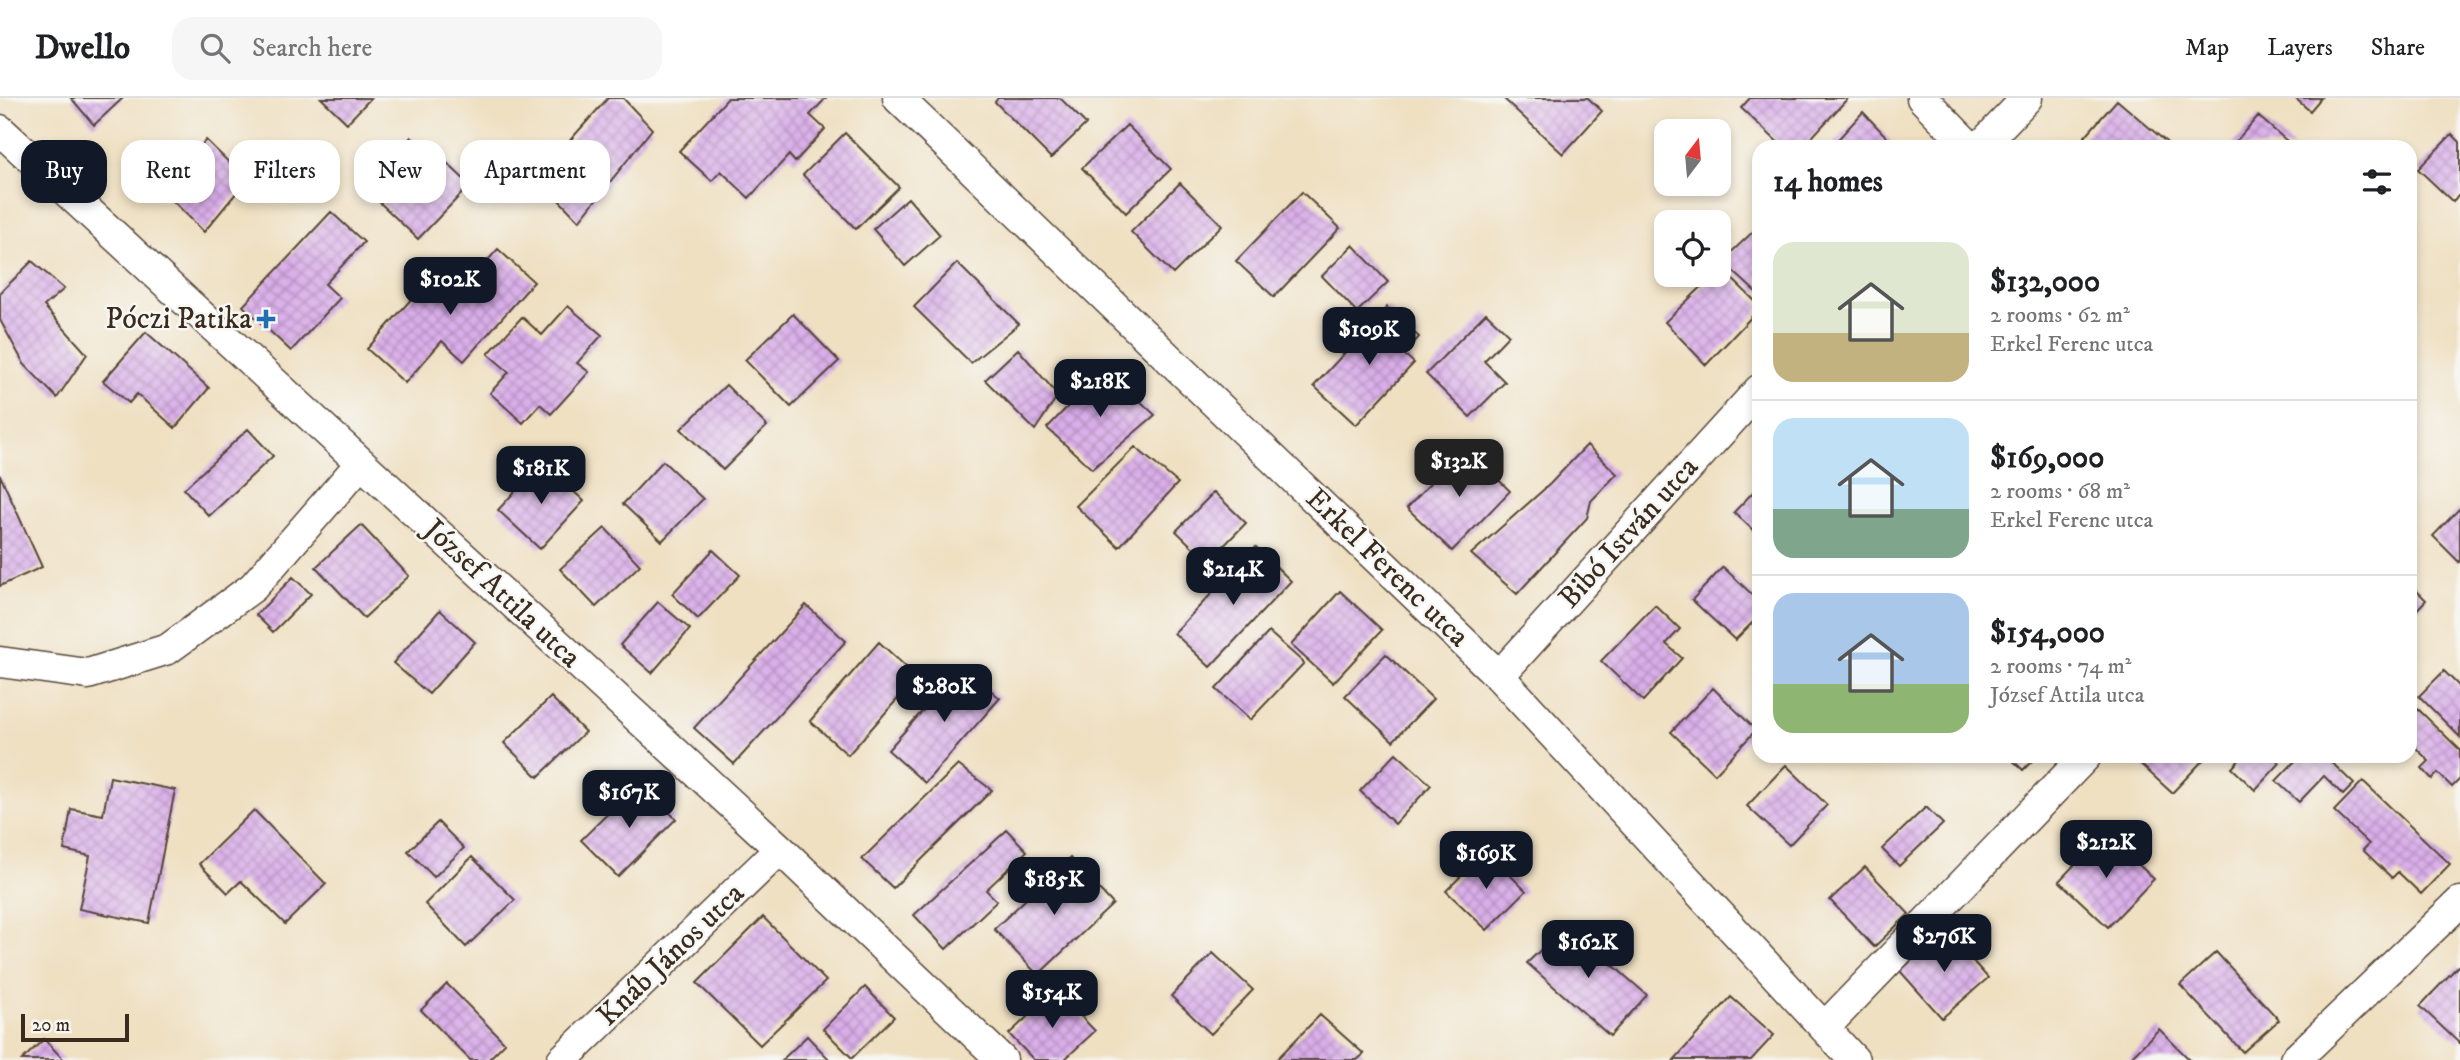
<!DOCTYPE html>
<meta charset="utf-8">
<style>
:root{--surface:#fff;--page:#f6f6f6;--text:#202124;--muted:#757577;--line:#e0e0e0;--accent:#111827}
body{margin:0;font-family:"IM FELL DW Pica",serif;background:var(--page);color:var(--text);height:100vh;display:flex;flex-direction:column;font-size:26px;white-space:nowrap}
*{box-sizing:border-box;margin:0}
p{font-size:23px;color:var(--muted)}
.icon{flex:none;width:38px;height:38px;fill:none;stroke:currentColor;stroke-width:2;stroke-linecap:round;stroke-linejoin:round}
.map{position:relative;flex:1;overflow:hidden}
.details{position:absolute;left:1752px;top:42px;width:665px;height:623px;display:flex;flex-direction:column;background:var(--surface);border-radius:21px;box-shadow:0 4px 10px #0003}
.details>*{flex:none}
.top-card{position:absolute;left:21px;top:42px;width:665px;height:63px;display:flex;gap:14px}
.needle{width:46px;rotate:16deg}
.fabs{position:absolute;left:1654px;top:21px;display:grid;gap:14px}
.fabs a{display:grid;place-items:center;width:77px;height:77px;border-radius:14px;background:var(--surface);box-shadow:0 4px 10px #0003;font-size:35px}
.scale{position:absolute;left:21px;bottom:18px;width:108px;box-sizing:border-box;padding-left:7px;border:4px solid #3b2a1e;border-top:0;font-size:19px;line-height:24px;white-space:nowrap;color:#3b2a1e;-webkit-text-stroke:5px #f6f6f2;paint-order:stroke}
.price{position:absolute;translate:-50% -60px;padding:0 16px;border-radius:14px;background:var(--accent);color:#fff;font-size:23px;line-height:46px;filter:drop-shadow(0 2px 4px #0008)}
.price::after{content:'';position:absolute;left:50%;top:42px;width:21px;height:16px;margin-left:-10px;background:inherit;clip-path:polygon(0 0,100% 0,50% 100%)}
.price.active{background:#222;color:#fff}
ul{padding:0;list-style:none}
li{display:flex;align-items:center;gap:21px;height:175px;padding:0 21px}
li+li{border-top:2px solid var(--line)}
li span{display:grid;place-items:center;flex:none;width:196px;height:140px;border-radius:21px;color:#555}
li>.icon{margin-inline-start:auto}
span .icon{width:84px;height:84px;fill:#fffc;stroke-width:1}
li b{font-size:30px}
h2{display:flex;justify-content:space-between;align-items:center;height:84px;padding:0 21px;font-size:30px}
.pill{padding:0 24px;border-radius:21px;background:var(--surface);box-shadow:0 4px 10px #0003;font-size:24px;line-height:63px}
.pill.active{background:var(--accent);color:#fff}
header{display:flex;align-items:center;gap:42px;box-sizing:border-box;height:98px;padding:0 35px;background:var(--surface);border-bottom:2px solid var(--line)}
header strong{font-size:33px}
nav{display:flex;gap:38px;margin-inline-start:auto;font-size:24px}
.search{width:490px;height:63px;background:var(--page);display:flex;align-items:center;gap:18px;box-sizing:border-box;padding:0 24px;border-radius:21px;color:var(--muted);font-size:26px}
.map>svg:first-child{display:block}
.building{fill:url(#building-cross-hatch)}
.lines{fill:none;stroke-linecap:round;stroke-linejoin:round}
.minor-casing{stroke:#564537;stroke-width:33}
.minor{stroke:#fff;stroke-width:30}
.poi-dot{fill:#1f6fb2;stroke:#f6f6f2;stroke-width:2.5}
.labels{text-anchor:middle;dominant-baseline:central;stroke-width:5;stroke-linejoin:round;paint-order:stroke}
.poi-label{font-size:30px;fill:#3b2a1e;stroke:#f6f6f2;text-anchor:end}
.street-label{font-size:30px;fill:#3b2a1e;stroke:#f6f6f2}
</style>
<header>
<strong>Dwello</strong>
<div class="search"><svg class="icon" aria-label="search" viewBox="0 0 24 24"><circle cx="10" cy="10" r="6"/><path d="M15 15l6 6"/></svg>Search here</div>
<nav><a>Map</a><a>Layers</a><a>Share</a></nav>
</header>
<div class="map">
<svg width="2460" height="962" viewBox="0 0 2460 962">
<defs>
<pattern id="building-cross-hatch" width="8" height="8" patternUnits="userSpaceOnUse" patternTransform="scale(1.75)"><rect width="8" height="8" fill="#daafea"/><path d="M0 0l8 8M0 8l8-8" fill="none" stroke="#b28fbd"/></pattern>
</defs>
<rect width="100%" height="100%" fill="#f6f6f2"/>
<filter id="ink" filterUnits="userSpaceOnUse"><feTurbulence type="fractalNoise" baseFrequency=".0143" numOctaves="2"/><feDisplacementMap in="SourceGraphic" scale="14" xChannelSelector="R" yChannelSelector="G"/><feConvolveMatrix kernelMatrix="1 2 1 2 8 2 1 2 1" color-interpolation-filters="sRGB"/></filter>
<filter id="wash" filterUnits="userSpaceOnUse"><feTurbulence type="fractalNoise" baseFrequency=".00686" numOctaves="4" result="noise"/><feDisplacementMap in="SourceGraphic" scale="28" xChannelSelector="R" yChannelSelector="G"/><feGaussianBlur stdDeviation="1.57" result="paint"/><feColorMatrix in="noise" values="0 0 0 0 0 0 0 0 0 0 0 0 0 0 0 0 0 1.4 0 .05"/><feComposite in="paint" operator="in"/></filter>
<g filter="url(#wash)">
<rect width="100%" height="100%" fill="#efe0c2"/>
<g id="blocks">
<!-- building -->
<path class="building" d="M71 0H123L94 27Z
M321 0H371L347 25Z
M608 0H623L652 31 579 123 537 79Z
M728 0H826L810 17 825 31 795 64 789 57 749 100 721 73 712 83 679 53Z
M998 0H1060L1086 26 1051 60 995 4Z
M1503 0H1588L1602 13 1563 56Z
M1750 0H1848L1803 49H1783L1741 10Z
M2295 0H2321L2310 13Z
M2117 2 2172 49H2088L2081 43Z
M1863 14 1896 49H1831Z
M2258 18 2294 49H2231Z
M1127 27 1171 71 1126 115 1082 70Z
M845 35 899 89 856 131 803 77Z
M2452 36 2460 44V96L2453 104 2418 71Z
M411 39 422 49 426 45 470 87 418 141 375 100 386 88 376 78Z
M206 42 247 82 204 134 160 90Z
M1180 85 1222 127 1173 176 1131 134Z
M1302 94 1340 130 1274 199 1236 163Z
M908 100 940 137 905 168 873 131Z
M331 114 364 144 325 186 340 200 291 253 243 208Z
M1759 128V197L1722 163Z
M1353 147 1388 184 1357 214 1322 178Z
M498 151 534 184 464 263 442 243 405 285 367 251 430 180 453 201Z
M32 163 64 191 44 208 87 256 57 300 24 266 0 222V195Z
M957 165 1019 226 971 265 914 209Z
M1721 170 1759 207V211L1706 267 1665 224 1714 177H1718Z
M568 208 602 237 577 265 589 274 551 316 540 306 523 325 490 295 509 274 488 256 522 219 542 237Z
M1387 209 1419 239 1404 256 1414 265 1356 327 1314 288Z
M1486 215 1509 237 1484 263 1505 284 1470 319 1426 276Z
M793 216 839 263 791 309 745 262Z
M146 234 209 290 175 330 137 296 129 305 103 283Z
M1018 251 1058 297 1035 332 985 282Z
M1105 270 1155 317 1092 371 1047 330Z
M726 287 767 328 723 372 681 331Z
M248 331 273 358 209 418 184 391Z
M1587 347 1617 376 1591 403 1587 420 1517 496 1471 456 1550 386Z
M1135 349 1178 385 1119 449 1076 408Z
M1465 349 1510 393 1452 453 1407 410Z
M663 363 703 401 662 443 623 406Z
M542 364 584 403 540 451 498 412Z
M0 377 42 469 0 488Z
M1759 388V438L1734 414Z
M1214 394 1246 425 1208 464 1176 433Z
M2460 410V462L2459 464 2433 438Z
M361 427 409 478 364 520 316 469Z
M605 430 640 467 596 509 560 471Z
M1256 449 1291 483 1210 569 1174 535Z
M713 452 740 477 698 521 672 496Z
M1723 469 1759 503V518L1735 542 1692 502Z
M293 479 311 496 273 534 256 517Z
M2410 486 2426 502 2410 519Z
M1340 493 1382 532 1333 585 1291 547Z
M658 504 690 531 652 575 620 547Z
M806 507 846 543 734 666 694 630Z
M1655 507 1680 531 1666 546 1682 560 1643 603 1601 563Z
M440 512 475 544 429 596 393 565Z
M1269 534 1304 565 1250 622 1216 591Z
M879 544 917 579 848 657 810 623Z
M1386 556 1433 601 1393 643 1345 598Z
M962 568 1000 600 925 685 888 652Z
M2444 573 2460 589V639L2419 598Z
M1713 590 1756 632 1715 676 1671 634Z
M551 599 585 634 538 679 504 645Z
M2418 611 2460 652V681L2452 689 2438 675 2432 681 2422 670 2429 663 2410 644V620Z
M1396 655 1431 687 1395 726 1360 693Z
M2008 658H2037L2023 672Z
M2136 658H2207L2172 695 2134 660Z
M2243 658H2273L2280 665 2255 692 2232 670Z
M2300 658H2325L2354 686 2343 697 2324 678 2299 704 2276 683Z
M958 667 992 692 893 790 862 761Z
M1786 667 1827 707 1789 747 1747 708Z
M110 679 175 692 149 825 79 811 90 758 64 752 71 711 103 717Z
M2363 683 2450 766 2421 796 2398 774 2392 780 2363 752 2369 746 2334 713Z
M640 684 676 721 618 779 581 742Z
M1926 709 1943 726 1899 768 1882 751Z
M254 712 326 786 285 826 241 783 228 795 199 766Z
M438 724 464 750 434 779 408 753Z
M1007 732 1027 753 986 792 997 803 946 851 914 817Z
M2105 735 2154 781 2108 829 2059 783Z
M1486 753 1526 793 1487 832 1446 793Z
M472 759 515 802 466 849 425 806Z
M1070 760 1113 806 1038 877 994 831Z
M1865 769 1909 816 1874 849 1830 802Z
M763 819 826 883 760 947 697 885Z
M1567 827 1647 897 1610 938 1527 865Z
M1945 832 1988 880 1942 920 1900 873Z
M2216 854 2279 922 2243 954 2180 887Z
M1213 855 1253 892 1211 936 1171 898Z
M2458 868 2460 870V946L2420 908Z
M447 886 505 945 488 962H470L421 912Z
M865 889 894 919 852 960 823 931Z
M1056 892 1095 933 1064 962H1034L1009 936Z
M1731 899 1774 937 1751 962H1674Z
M1320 917 1364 956 1357 962H1276Z
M2159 931 2190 962H2128Z
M807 938 830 962H782Z
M44 941 64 962H22Z"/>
</g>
</g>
<g filter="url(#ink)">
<use href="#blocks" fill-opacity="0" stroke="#564537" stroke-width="2"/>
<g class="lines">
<defs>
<path id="minor" d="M898 0 1499 578 1854 962
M1922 0 1970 49
M0 32 780 751 1002 962
M1980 49 2027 0
M0 564 88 576 168 551 253 489 361 365
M1499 578 1759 292
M1825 929 2086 658
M562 962 780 751
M2295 962 2460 804"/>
</defs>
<!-- minor casing -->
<use href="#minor" class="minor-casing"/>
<!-- minor -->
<use href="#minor" class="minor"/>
</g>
</g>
<!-- markers -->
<path class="poi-dot" d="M262.5 210.5h7v7h7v7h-7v7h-7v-7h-7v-7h7z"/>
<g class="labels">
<!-- poi labels -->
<g class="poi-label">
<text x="252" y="221">Póczi Patika</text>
</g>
<!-- street labels -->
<g class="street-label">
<text transform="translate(1629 435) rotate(-48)">Bibó István utca</text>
<text transform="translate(1387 470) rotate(44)">Erkel Ferenc utca</text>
<text transform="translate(502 496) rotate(43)">József Attila utca</text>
<text transform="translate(671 857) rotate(-44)">Knáb János utca</text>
</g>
</g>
</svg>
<div class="fabs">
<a><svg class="needle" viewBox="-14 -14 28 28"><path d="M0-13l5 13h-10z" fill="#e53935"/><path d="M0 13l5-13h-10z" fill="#757577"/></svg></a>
<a><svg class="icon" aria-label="locate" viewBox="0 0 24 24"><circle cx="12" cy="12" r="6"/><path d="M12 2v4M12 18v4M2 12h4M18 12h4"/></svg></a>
</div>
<div class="scale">20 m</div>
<b class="price" style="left:450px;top:219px">$102K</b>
<b class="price" style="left:1369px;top:269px">$109K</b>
<b class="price" style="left:1100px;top:321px">$218K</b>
<b class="price active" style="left:1459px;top:401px">$132K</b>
<b class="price" style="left:541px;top:408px">$181K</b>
<b class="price" style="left:1233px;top:509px">$214K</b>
<b class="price" style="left:944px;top:626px">$280K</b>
<b class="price" style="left:629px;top:732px">$167K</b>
<b class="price" style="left:2106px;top:782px">$212K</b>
<b class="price" style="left:1486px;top:793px">$169K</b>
<b class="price" style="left:1054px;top:819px">$185K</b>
<b class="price" style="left:1944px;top:876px">$276K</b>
<b class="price" style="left:1588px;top:882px">$162K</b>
<b class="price" style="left:1052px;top:932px">$154K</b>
<div class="top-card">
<a class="pill active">Buy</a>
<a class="pill">Rent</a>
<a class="pill">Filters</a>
<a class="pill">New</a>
<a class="pill">Apartment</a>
</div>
<section class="details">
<h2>14 homes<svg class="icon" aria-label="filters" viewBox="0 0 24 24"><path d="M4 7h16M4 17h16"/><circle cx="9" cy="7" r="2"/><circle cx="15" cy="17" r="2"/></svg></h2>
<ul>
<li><span style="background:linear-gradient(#dfe7d0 65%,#c2b280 0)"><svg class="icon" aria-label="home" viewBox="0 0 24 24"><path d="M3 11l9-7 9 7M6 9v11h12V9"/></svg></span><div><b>$132,000</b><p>2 rooms · 62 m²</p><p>Erkel Ferenc utca</p></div></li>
<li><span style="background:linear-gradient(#bfe0f5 65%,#7fa58c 0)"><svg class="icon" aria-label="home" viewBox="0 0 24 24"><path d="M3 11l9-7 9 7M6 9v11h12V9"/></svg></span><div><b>$169,000</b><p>2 rooms · 68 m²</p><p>Erkel Ferenc utca</p></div></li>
<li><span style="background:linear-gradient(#a9c7e8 65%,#8fb573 0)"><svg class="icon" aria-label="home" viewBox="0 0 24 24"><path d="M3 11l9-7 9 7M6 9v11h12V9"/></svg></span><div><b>$154,000</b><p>2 rooms · 74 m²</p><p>József Attila utca</p></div></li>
</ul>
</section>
</div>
